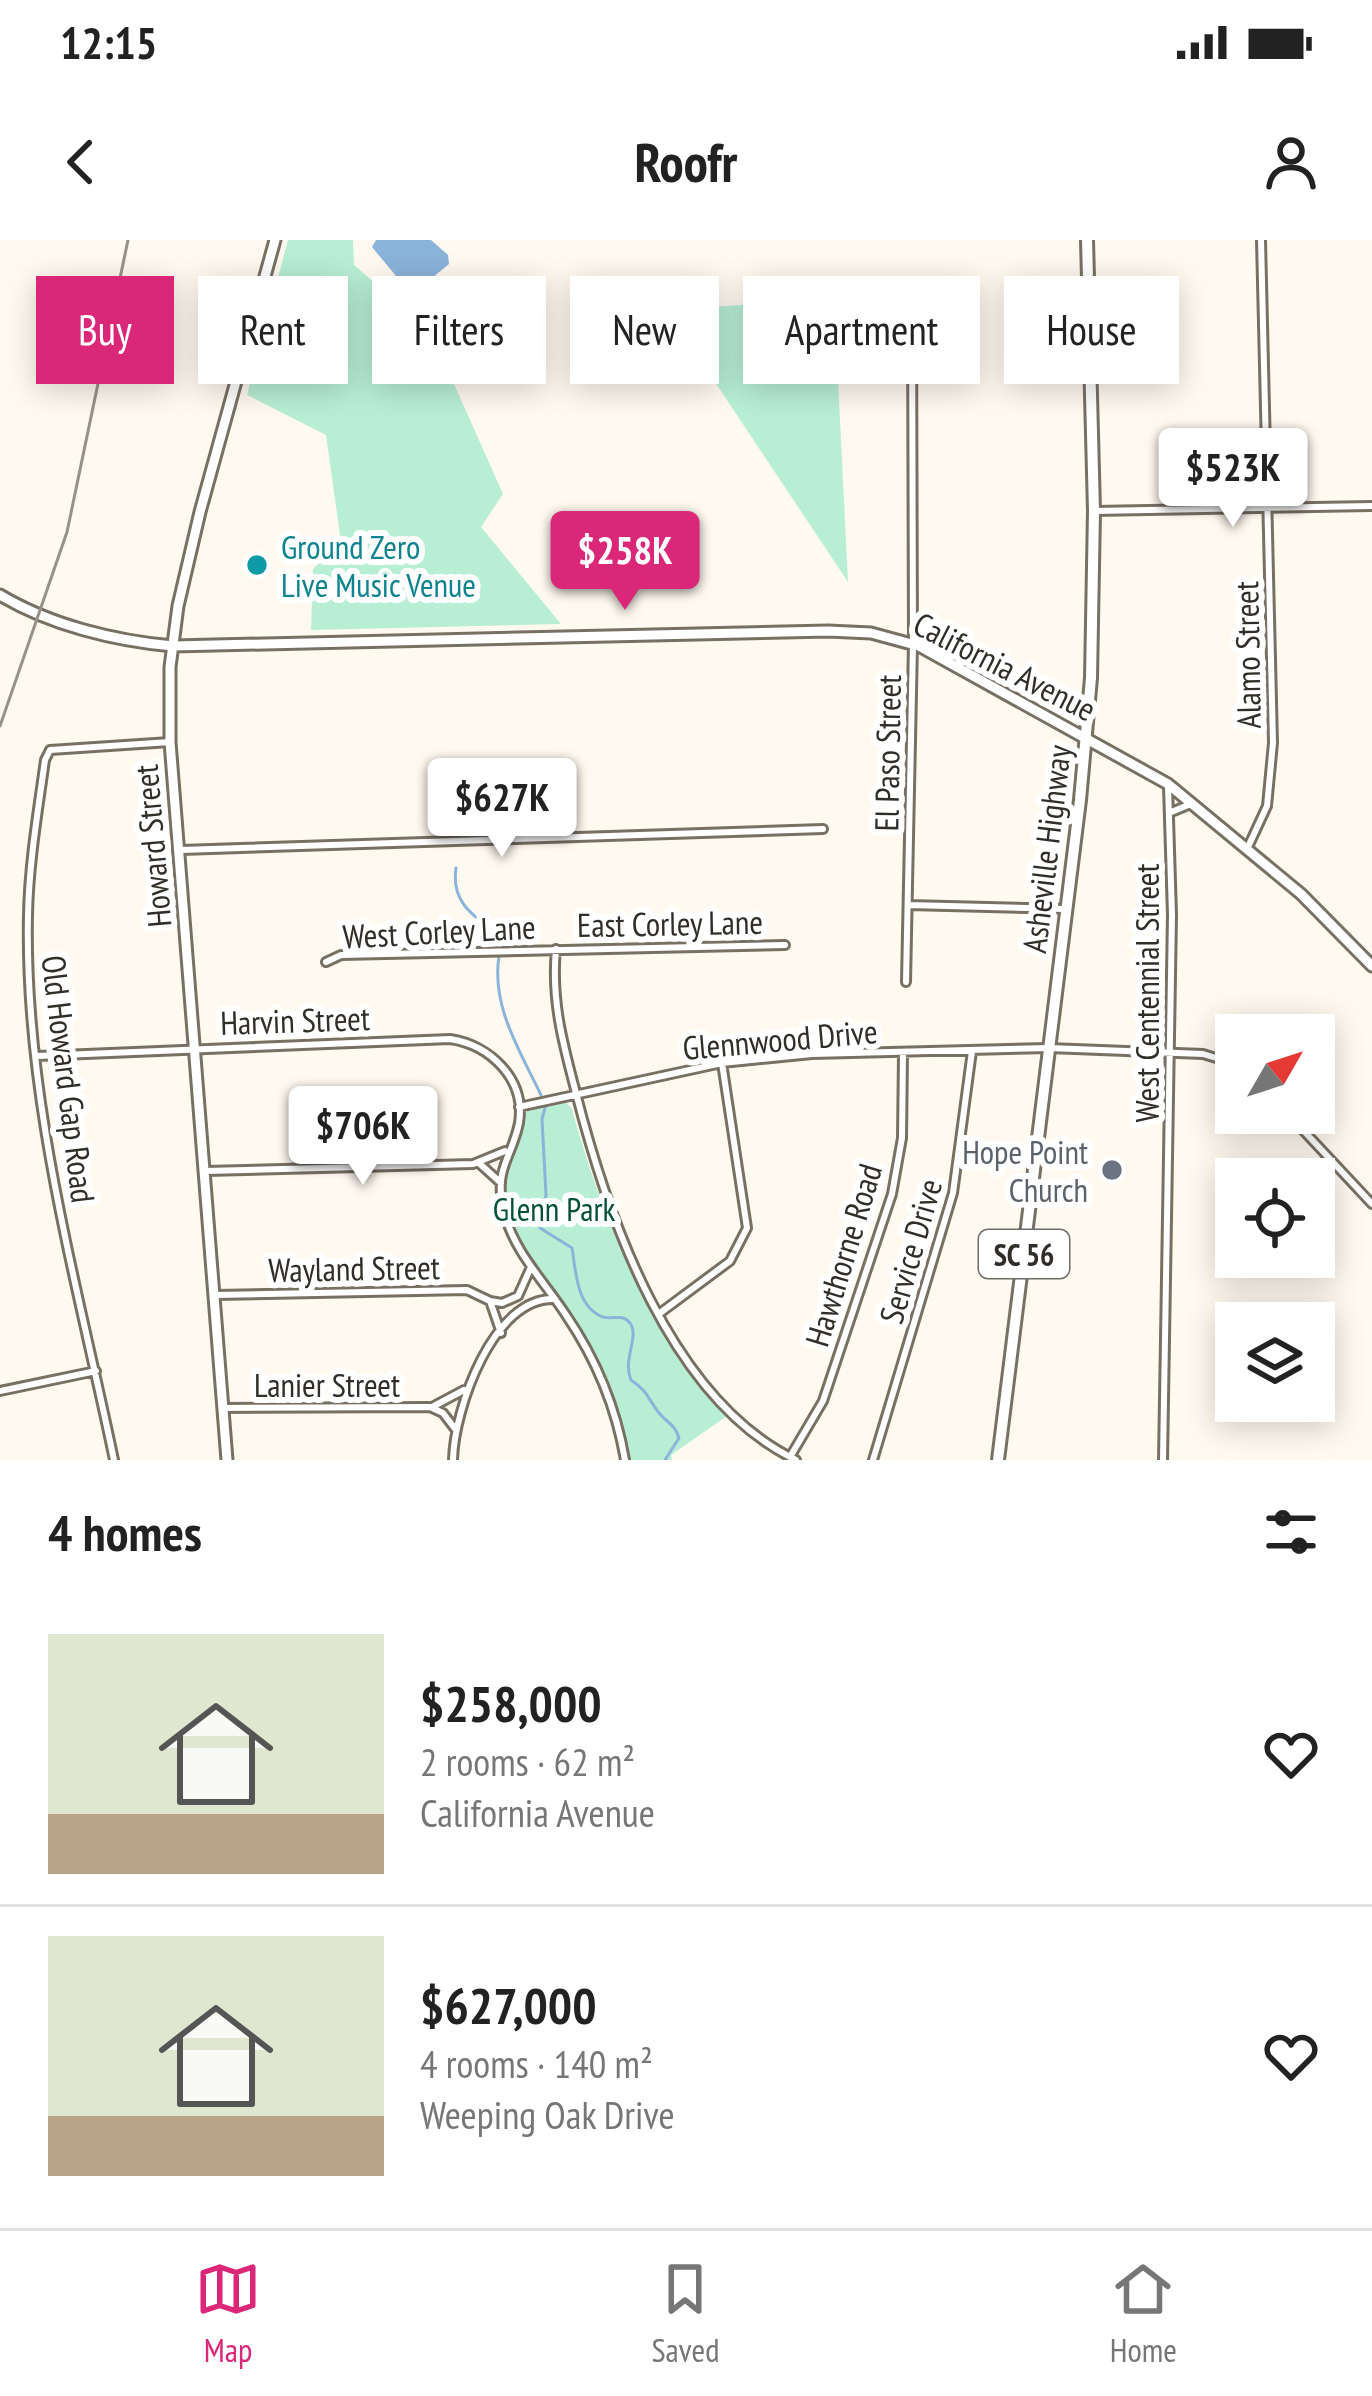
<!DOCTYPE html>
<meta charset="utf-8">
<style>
:root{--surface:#fff;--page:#f6f6f6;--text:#222;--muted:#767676;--line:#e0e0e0;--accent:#db2777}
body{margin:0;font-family:"PT Sans Narrow",sans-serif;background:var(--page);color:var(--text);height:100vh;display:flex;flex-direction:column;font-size:45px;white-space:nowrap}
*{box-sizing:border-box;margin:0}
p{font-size:39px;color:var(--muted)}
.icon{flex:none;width:66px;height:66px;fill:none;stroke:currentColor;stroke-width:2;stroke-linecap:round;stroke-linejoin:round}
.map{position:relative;height:1220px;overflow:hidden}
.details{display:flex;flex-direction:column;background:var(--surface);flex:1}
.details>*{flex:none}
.hud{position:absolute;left:36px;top:36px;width:1302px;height:108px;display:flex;gap:24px}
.needle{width:78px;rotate:51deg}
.tools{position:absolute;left:1215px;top:774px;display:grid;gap:24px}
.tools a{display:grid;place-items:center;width:120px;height:120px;border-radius:0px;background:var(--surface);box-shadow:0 6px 30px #0003;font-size:60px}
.price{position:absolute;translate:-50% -102px;padding:0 27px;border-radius:12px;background:#fff;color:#222;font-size:39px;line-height:78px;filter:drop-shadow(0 3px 6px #0008)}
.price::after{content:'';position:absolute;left:50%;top:72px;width:36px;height:27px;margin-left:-18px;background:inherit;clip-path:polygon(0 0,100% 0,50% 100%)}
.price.active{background:var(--accent);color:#fff}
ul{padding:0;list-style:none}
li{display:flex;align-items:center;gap:36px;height:300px;padding:0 48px}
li+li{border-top:3px solid var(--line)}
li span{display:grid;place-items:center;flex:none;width:336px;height:240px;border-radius:0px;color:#555}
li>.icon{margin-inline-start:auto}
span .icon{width:144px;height:144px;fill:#fffc;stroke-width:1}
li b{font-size:51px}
h2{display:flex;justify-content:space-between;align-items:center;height:144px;padding:0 48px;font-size:51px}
.tag{padding:0 42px;border-radius:0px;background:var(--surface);box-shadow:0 6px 30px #0003;font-size:42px;line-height:108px}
.tag.active{background:var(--accent);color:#fff}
.status{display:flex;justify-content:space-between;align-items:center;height:84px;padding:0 60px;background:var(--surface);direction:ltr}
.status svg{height:33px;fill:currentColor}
header{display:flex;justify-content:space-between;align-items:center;height:156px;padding:0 48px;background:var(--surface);font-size:54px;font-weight:700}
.menu{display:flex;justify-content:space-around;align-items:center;height:168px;border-top:3px solid var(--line);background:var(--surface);font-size:33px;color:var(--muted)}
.menu a{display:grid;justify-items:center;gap:6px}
.menu .active{color:var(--accent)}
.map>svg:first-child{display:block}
.green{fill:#b8efd4}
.water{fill:#8bb4db}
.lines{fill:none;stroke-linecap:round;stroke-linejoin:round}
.stream{stroke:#8bb4db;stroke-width:3}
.street-casing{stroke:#797064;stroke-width:12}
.secondary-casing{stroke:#797064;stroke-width:15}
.primary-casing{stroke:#797064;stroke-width:16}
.street{stroke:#fff;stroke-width:6}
.secondary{stroke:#fff;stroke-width:9}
.primary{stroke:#fff;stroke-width:10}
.rail{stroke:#96918a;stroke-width:3}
.culture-dot{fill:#0f9aa8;stroke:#fff;stroke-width:4.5}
.worship-dot{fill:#6b7280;stroke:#fff;stroke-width:4.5}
.labels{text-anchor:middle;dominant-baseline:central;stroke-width:12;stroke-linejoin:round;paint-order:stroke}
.shield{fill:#fff;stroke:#6f6c68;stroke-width:3}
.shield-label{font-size:30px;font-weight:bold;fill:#312d28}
.culture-label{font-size:33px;fill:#0d838f;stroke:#fff;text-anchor:start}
.street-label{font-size:33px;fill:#312d28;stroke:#fff}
.worship-label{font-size:33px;fill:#5b616d;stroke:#fff;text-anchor:end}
.park-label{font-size:33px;fill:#055137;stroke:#fff}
</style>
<div class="status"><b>12:15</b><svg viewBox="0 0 49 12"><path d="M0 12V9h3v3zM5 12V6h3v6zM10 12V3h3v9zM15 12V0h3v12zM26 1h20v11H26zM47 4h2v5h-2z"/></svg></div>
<header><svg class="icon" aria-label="back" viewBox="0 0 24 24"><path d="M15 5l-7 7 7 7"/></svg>Roofr<svg class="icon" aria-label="person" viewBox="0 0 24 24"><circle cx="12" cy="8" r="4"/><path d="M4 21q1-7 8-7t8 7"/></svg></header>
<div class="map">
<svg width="1372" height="1220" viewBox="0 0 1372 1220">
<rect width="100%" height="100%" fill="#fff9f0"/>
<!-- green -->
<path class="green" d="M288 0H353L354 25 455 113 454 144 503 254 481 287 561 384 311 390 313 329 341 302 326 195 247 155Z
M834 59 848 342 667 70Z
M566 862 572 869C604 987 649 1082 727 1176L671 1215 672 1220H629C622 1183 612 1149 595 1115 566 1059 494 995 507 928 509 915 517 906 521 894 523 888 522 882 524 876 530 863 554 864 566 862Z"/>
<!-- water -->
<path class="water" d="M376 0H431L448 15 449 24 415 52 406 48 372 7Z"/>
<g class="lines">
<!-- stream -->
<path class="stream" d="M456 628C451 663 473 675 498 695
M499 716C491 766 520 811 541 855
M545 868 542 879 546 955 540 988 572 1008C576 1031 576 1067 603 1077 614 1080 622 1073 630 1083 640 1097 622 1119 631 1140 649 1152 647 1158 659 1173 668 1184 675 1184 679 1198L665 1220"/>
<defs>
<path id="street" d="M1094 271 1372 266
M1169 573 1193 563
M1248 607 1267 566 1273 503 1261 0
M181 610 823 589
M908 665 1065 669
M556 709C551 760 563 804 576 853 608 979 671 1160 796 1220
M326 722 341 715 785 705
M906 742 913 404 912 70
M37 816 450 799C490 805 526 839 519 883 512 918 493 929 504 972 514 1012 544 1041 566 1075 596 1119 616 1167 625 1220
M519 867 722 823 812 814 1049 808 1203 814 1236 824
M1287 873 1372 964
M480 924 501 943
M205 931 473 924 505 911
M215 1055 467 1050 490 1061 501 1093
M490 1061 502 1063 518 1056 531 1027
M660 1073 730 1021 747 988 722 823
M0 1151 96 1131
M434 1166 464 1150
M223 1168 430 1167 443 1173 456 1190
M790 1217 823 1161 892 954 902 898 903 814
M114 1220C77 1042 24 858 28 675 29 623 38 571 45 520L50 510 170 502
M453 1220C454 1170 493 1056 555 1059
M873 1220 953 953 972 811
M1163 1220 1172 675 1168 546"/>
<path id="secondary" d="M0 355C50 385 115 401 173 406L828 391 871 393 919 406 1168 544 1301 654 1372 726
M227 1220 170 502V427L178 366 200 272 275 0"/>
<path id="primary" d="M998 1220 1080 560 1091 438 1094 271 1087 0"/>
</defs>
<!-- street casing -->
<use href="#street" class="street-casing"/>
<!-- secondary casing -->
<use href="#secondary" class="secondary-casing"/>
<!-- primary casing -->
<use href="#primary" class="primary-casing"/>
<!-- street -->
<use href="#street" class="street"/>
<!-- secondary -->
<use href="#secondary" class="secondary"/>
<!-- primary -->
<use href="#primary" class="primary"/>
<!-- rail -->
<path class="rail" d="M0 486 67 292 128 0"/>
</g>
<!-- markers -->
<circle class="culture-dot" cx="257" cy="325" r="12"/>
<circle class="worship-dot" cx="1112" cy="930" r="12"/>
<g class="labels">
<!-- shield labels -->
<rect class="shield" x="979" y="990" width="90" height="48" rx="9"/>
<g class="shield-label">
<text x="1024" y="1014">SC 56</text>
</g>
<!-- culture labels -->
<g class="culture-label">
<text x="281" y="306">Ground Zero<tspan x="281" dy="38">Live Music Venue</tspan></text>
</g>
<!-- street labels -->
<g class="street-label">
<text transform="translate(1247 415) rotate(-91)">Alamo Street</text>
<text transform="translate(1005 426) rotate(27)">California Avenue</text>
<text transform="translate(887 513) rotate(-89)">El Paso Street</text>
<text transform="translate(152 606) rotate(-95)">Howard Street</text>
<text transform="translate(1046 609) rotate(-83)">Asheville Highway</text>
<text transform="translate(670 683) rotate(-1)">East Corley Lane</text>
<text transform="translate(439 691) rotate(-3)">West Corley Lane</text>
<text transform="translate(1146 753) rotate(-90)">West Centennial Street</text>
<text transform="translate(295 780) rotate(-2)">Harvin Street</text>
<text transform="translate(780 799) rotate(-5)">Glennwood Drive</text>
<text transform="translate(69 839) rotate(83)">Old Howard Gap Road</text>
<text transform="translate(910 1011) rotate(-74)">Service Drive</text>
<text transform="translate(843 1015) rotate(-73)">Hawthorne Road</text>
<text transform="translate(354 1028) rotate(-1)">Wayland Street</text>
<text x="327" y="1144">Lanier Street</text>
</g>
<!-- worship labels -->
<g class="worship-label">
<text x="1088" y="911">Hope Point<tspan x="1088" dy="38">Church</tspan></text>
</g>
<!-- park labels -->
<g class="park-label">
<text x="554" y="968">Glenn Park</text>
</g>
</g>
</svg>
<div class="tools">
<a><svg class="needle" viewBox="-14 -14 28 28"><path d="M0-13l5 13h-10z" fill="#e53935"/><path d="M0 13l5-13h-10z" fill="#767676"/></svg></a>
<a><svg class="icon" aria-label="locate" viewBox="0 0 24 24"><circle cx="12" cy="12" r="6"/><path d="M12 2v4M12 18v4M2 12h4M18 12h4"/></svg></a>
<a><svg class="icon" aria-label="layers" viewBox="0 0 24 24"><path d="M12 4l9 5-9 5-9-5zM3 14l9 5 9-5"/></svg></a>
</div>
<b class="price" style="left:1233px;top:290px">$523K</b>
<b class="price active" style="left:625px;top:373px">$258K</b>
<b class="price" style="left:502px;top:620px">$627K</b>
<b class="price" style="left:363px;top:948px">$706K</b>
<div class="hud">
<a class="tag active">Buy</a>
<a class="tag">Rent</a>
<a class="tag">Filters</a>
<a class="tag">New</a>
<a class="tag">Apartment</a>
<a class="tag">House</a>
</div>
</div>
<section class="details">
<h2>4 homes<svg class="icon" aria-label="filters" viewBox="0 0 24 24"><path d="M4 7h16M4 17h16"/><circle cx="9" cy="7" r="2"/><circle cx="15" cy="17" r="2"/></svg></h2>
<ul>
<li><span style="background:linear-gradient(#dfe7d0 75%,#b9a48a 0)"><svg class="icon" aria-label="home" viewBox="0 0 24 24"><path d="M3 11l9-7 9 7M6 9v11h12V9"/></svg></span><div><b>$258,000</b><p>2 rooms · 62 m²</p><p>California Avenue</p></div><svg class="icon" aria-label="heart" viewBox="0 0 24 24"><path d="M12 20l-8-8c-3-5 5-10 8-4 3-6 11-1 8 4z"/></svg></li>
<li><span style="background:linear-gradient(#dfe7d0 75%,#b9a48a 0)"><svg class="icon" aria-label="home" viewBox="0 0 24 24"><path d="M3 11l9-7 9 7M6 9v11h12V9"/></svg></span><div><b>$627,000</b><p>4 rooms · 140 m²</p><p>Weeping Oak Drive</p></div><svg class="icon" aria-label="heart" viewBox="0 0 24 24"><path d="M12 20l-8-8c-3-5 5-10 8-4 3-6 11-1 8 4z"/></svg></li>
</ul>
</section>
<nav class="menu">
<a class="active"><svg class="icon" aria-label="map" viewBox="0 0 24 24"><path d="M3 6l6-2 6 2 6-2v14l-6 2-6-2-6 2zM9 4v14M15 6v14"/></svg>Map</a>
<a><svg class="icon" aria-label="saved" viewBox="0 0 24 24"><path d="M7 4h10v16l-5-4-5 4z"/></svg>Saved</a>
<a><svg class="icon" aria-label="home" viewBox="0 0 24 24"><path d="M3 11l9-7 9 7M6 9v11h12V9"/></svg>Home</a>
</nav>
